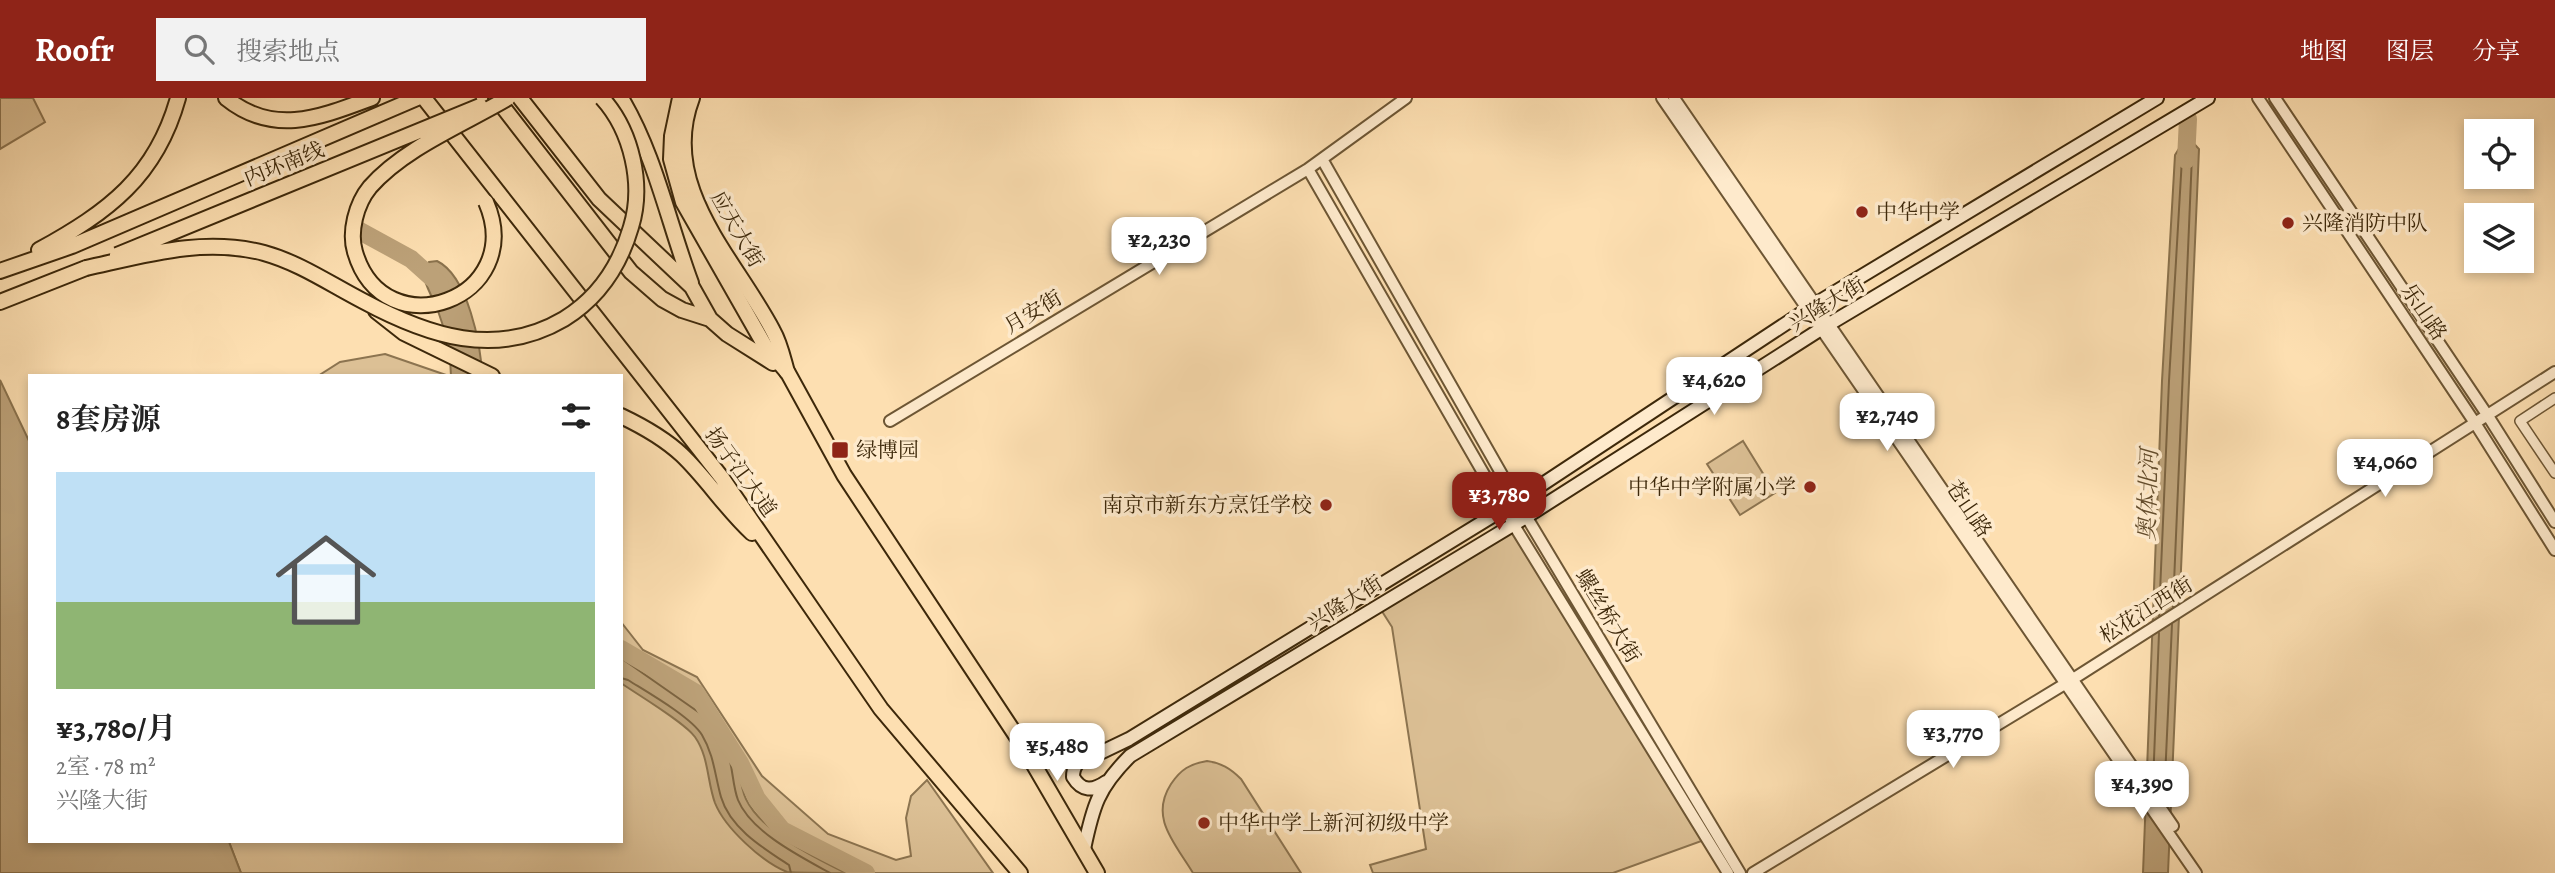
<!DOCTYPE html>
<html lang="zh">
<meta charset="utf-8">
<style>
:root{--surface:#fff;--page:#f2f2f2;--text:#222;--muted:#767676;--line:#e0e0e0;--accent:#8f2418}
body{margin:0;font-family:Alegreya,"Noto Serif SC",serif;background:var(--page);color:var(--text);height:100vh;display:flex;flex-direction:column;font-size:26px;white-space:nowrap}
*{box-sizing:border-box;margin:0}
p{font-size:23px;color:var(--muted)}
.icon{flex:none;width:38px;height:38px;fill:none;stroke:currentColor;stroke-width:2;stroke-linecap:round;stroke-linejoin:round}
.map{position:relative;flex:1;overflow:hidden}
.side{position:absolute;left:28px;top:276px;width:595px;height:469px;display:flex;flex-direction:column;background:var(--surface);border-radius:0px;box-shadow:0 4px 10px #0003}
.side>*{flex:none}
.controls{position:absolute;left:2464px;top:21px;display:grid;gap:14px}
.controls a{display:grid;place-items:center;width:70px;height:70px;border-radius:0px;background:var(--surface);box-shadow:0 4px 10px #0003;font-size:35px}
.price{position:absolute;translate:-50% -60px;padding:0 16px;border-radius:14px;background:#fff;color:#222;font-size:23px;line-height:46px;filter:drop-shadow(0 2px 4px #0008)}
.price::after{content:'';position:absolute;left:50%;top:42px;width:21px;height:16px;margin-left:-10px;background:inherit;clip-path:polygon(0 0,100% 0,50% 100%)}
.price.selected{background:var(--accent);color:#fff}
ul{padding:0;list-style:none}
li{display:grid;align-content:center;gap:14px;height:371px;padding:0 28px}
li+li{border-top:2px solid var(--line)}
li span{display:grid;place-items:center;height:217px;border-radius:0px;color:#555}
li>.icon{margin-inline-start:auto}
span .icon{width:126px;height:126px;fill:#fffc;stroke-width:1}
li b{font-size:30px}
h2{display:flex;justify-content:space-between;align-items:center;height:84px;padding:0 28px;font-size:30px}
header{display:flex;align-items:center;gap:42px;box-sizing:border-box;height:98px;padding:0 35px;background:var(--accent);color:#fff}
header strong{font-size:33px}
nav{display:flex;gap:38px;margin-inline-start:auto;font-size:24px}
.search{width:490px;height:63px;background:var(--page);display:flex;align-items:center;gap:18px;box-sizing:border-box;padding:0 24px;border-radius:0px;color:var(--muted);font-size:26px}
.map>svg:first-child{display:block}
.green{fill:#dcc095;stroke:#8c7450;stroke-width:2}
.water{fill:#bca178;stroke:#89714c;stroke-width:2}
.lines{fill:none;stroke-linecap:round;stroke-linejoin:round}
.shore{stroke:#7c6441;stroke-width:2}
.river{stroke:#bca178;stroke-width:18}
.minor-casing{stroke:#6d5634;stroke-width:12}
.tertiary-casing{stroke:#6d5634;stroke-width:14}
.secondary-casing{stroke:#3d280a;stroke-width:16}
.primary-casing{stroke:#3d280a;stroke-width:18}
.trunk-casing{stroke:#3d280a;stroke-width:18}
.minor{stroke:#feeacc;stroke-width:9}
.tertiary{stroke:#feeacc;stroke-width:10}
.secondary{stroke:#feeacc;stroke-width:12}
.primary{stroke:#fddfb1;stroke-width:14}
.trunk{stroke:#fddfb1;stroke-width:14}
.trunk-bridge-casing{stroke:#3d280a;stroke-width:18;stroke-linecap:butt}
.trunk-bridge{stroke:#fddfb1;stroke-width:14}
.poi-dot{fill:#8f2418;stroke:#feeacc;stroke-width:2.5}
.labels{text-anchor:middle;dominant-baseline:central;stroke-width:7;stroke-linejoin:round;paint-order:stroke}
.street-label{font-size:21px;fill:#3d280a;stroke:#feeacc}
.poi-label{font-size:21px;fill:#3d280a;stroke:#feeacc;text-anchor:start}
.water-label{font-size:23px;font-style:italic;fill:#634c2b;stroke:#feeacc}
</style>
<header>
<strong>Roofr</strong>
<div class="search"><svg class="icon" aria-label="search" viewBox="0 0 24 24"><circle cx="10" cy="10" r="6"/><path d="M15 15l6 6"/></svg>搜索地点</div>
<nav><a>地图</a><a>图层</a><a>分享</a></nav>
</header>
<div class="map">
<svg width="2555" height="775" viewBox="0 0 2555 775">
<rect width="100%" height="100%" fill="#fddfb1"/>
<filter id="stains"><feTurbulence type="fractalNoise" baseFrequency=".00286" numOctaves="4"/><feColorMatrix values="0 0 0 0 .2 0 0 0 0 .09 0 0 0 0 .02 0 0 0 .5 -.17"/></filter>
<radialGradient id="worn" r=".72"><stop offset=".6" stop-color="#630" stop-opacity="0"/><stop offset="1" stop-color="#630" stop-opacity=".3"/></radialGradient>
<!-- green -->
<path class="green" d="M0 0H33L45 24 0 51Z
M385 256 449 278H318L340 264Z
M1743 343 1775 395 1740 417 1707 366Z
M1513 427 1707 741 1613 775H1373L1370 767 1426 751 1392 529 1378 507Z
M621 524 643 552 697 579 762 678 828 736 896 762 911 758 906 720 911 698 927 682 993 775H241L229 744H621Z
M1207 663C1221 665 1230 670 1241 681L1301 775H1193C1175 745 1149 720 1171 686 1181 671 1190 666 1207 663Z"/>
<!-- water -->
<path class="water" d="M2187 38 2199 51 2168 775H2143L2162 283 2175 57Z
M437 163C468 178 481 247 482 278H451C451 256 446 234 438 213 432 198 424 186 422 171L429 164Z
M0 282 30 345V744H229L241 775H0Z
M621 551 709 612C719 625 729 638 735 654 741 669 739 687 746 701 761 733 815 760 846 775 831 775 800 775 787 774 762 764 725 730 715 705 707 683 709 659 695 639 684 624 638 597 621 585Z"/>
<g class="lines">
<!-- shore -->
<path class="shore" d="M2159 518 2169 283 2182 60 2188 53 2192 57 2173 509
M621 560 704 618C714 630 725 644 729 659 733 673 733 689 738 702 751 734 801 759 830 775
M621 580 628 582C647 594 691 619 702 637 714 657 715 678 721 699 730 730 763 750 789 767L791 775
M2153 686 2159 535
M2164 703 2172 526"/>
<!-- river -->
<path class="river" d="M2186 62 2188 21
M358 132 411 161 440 187
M621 551 696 595 740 665 757 701 782 732 866 775"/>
<defs>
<path id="minor" d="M2555 300 2520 323 2555 375"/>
<path id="tertiary" d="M1662 0 2196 775
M1674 0 2173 728
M2258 0 2475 325 2555 452
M2275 0 2488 318 2555 424
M1322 61 1517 403 1740 775
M1308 71 1504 411 1728 775
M890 323 1308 71 1406 0
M1753 775 2073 581 2555 274"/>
<path id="secondary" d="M1023 648 1070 655 1102 654 1129 641 1517 403 1817 205 2157 0
M1092 657C1080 661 1073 666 1073 679 1082 694 1093 693 1106 684
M1084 751C1093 708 1098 690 1130 658L1526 419 1821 231 2208 0"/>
<path id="primary" d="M692 0C658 89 735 160 773 233 780 245 783 260 787 274"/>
<path id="trunk" d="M226 0C274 39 321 19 372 0
M424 0 722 380 881 611 1020 775
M496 0 631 174 662 201 682 212 710 221
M520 0 599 101 692 189 710 221 727 236 773 265
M621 0C655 57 668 123 691 185
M680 0 672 38 671 61 683 104 765 248 788 275 844 377 1023 648 1097 775
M39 152C108 114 156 79 178 0
M0 173 72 148 417 0
M0 204 86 170
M376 213 404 235 492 278
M621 318C642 328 665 341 682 357 707 381 726 411 752 435"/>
</defs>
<!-- minor casing -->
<use href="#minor" class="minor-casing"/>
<!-- tertiary casing -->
<use href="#tertiary" class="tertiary-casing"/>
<!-- secondary casing -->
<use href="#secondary" class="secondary-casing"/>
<!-- primary casing -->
<use href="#primary" class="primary-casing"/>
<!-- trunk casing -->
<use href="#trunk" class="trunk-casing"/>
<!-- minor -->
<use href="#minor" class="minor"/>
<!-- tertiary -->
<use href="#tertiary" class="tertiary"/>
<!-- secondary -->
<use href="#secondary" class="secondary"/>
<!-- primary -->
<use href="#primary" class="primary"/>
<!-- trunk -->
<use href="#trunk" class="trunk"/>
<defs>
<path id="trunk-bridge" d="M486 104C528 201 384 253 355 154 349 134 356 106 370 89 404 50 464 26 508 0
M117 157 480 8
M86 170C145 157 203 139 264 155 300 165 330 186 363 203 428 238 496 261 564 221 598 200 620 167 631 129 644 87 632 33 602 0"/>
</defs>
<!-- trunk-bridge casing -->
<use href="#trunk-bridge" class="trunk-bridge-casing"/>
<!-- trunk-bridge -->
<use href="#trunk-bridge" class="trunk-bridge"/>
</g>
<!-- markers -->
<g class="poi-dot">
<circle cx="1862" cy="114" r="7"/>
<circle cx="2288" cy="125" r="7"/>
<rect x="831" y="343" width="18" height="18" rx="3.5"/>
<circle cx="1810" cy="389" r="7"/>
<circle cx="1326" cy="407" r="7"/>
<circle cx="1204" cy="725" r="7"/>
</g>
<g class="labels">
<!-- street labels -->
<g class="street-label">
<text transform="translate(284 66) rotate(-22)">内环南线</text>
<text transform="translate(737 131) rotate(60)">应天大街</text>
<text transform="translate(1827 206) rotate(-31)">兴隆大街</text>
<text transform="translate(1033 214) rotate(-31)">月安街</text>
<text transform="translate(2424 214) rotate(56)">乐山路</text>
<text transform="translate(741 374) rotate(54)">扬子江大道</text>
<text transform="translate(1969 411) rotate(56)">苍山路</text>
<text transform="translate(1345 505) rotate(-32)">兴隆大街</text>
<text transform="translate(2146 512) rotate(-32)">松花江西街</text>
<text transform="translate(1608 518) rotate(59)">螺丝桥大街</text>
</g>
<!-- poi labels -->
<g class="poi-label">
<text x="1876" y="114">中华中学</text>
<text x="2302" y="125">兴隆消防中队</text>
<text x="856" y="352">绿博园</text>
<text x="1796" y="389" text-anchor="end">中华中学附属小学</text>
<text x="1312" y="407" text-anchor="end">南京市新东方烹饪学校</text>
<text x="1218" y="725">中华中学上新河初级中学</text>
</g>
<!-- water labels -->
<g class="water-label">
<text transform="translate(2148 397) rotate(-88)">奥体北河</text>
</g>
</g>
<rect width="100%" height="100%" filter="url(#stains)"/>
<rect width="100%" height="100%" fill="url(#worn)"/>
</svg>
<div class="controls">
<a><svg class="icon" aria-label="locate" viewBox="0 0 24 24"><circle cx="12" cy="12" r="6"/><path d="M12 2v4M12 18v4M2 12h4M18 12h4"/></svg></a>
<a><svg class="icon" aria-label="layers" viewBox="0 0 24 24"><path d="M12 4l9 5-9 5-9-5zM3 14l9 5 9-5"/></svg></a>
</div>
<b class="price" style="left:1159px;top:179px">¥2,230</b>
<b class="price" style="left:1714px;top:319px">¥4,620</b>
<b class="price" style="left:1887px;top:355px">¥2,740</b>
<b class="price" style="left:2385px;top:401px">¥4,060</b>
<b class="price selected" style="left:1499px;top:434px">¥3,780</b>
<b class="price" style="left:1953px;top:672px">¥3,770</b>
<b class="price" style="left:1057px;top:685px">¥5,480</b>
<b class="price" style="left:2142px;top:723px">¥4,390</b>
<section class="side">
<h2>8套房源<svg class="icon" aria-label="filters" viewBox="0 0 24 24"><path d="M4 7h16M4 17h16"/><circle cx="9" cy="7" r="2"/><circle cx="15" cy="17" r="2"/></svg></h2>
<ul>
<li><span style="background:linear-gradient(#bfe0f5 60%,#8fb573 0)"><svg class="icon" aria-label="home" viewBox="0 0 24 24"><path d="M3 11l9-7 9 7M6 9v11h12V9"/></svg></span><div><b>¥3,780/月</b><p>2室 · 78 m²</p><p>兴隆大街</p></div></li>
</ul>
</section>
</div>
